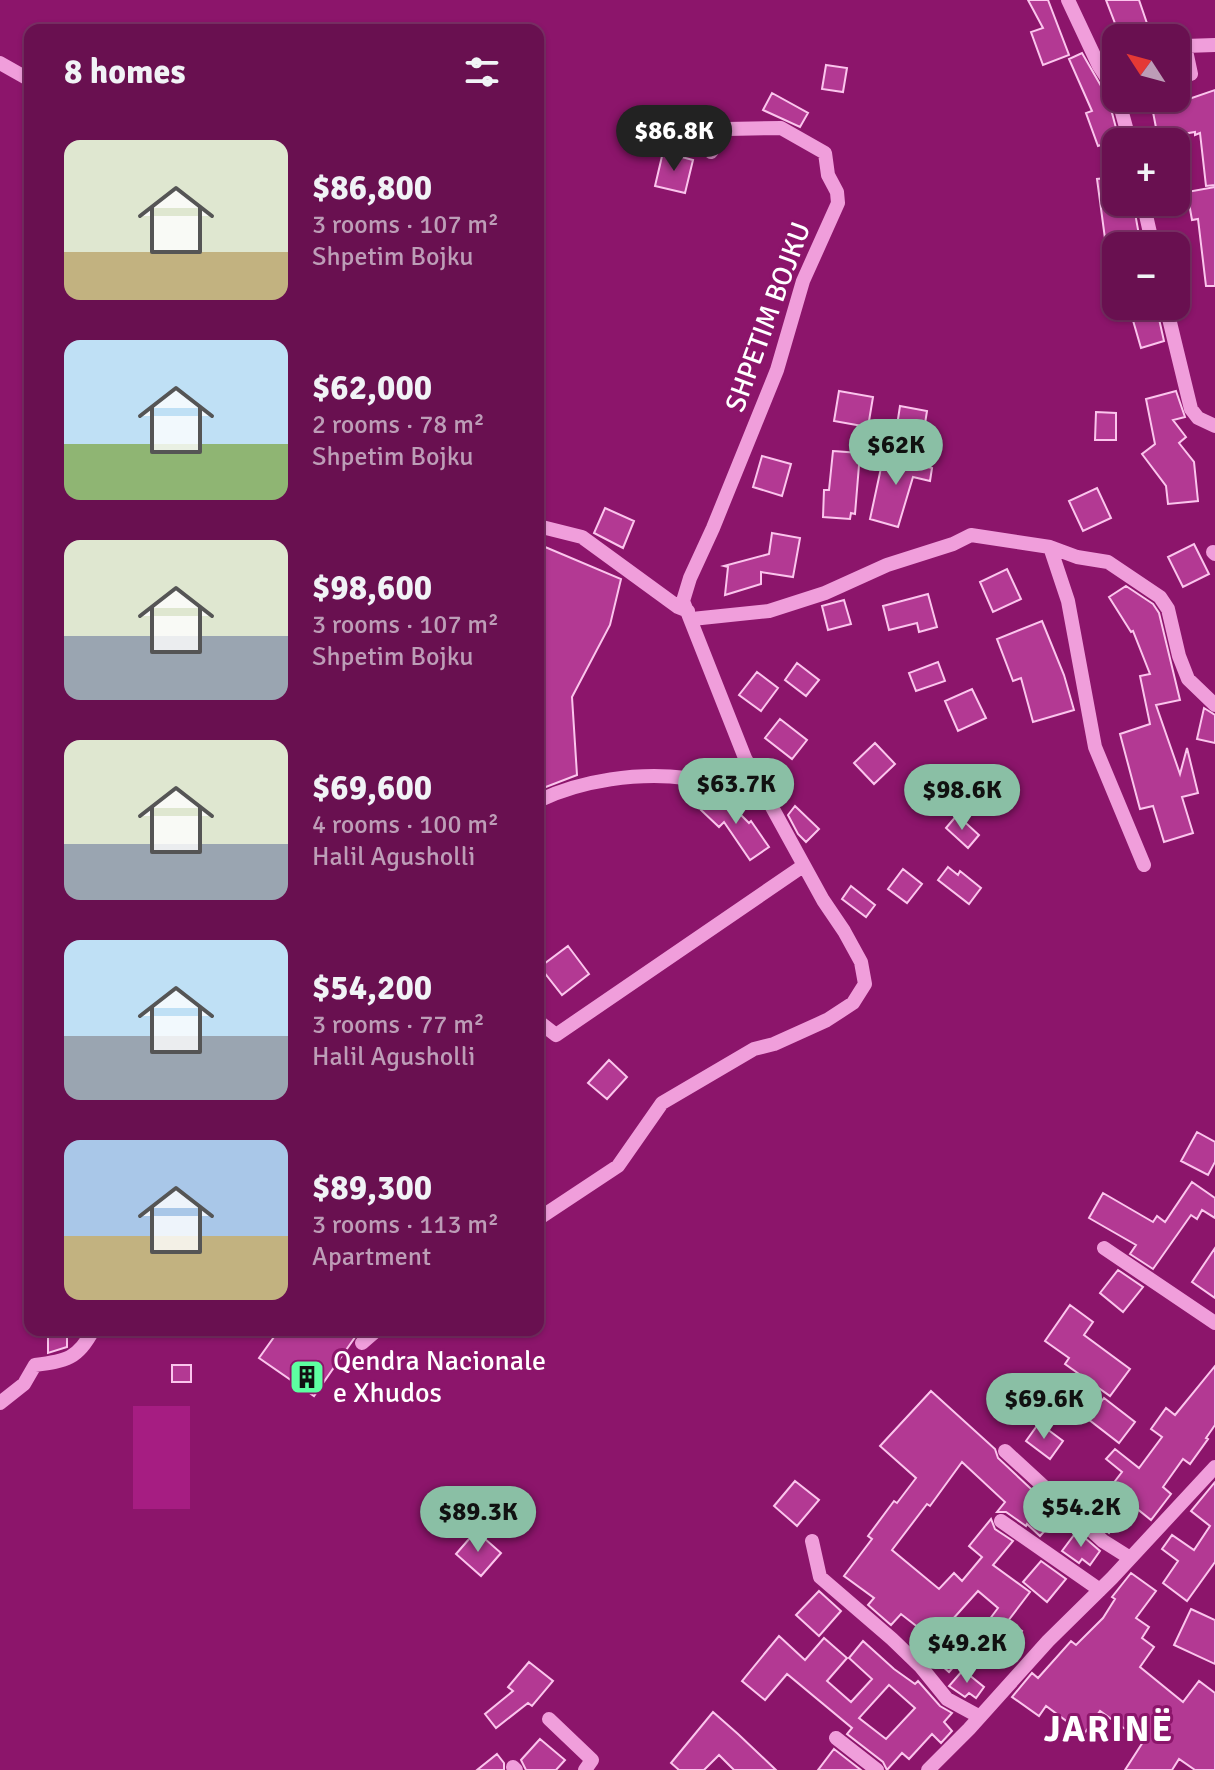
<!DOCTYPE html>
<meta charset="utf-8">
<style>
:root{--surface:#691050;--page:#6e1957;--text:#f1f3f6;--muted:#bd9db7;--line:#7c3067;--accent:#8abfa5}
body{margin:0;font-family:Signika,sans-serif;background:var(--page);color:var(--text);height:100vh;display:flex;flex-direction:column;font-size:30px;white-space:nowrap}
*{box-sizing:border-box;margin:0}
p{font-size:26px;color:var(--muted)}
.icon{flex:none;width:44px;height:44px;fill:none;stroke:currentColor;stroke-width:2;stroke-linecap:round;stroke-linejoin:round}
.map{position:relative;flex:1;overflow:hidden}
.panel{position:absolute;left:24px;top:24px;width:520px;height:1312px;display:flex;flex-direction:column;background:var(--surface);border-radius:16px;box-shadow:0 2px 6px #0004,0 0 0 2px var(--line)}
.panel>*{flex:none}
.needle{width:52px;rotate:306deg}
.buttons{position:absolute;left:1102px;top:24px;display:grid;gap:16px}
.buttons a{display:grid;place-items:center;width:88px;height:88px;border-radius:16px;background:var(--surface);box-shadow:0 2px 6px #0004,0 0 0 2px var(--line);font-size:40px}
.price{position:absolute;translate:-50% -68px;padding:0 18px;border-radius:28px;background:var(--accent);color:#111;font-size:26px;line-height:52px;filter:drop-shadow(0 2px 4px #0008)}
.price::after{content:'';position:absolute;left:50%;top:48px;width:24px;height:18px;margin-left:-12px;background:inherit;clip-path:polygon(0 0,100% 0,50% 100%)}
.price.current{background:#222;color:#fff}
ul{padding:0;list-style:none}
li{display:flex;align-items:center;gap:24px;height:200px;padding:0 40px}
li span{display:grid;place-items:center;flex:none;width:224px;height:160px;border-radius:16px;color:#555}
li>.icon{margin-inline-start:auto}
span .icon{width:96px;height:96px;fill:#fffc;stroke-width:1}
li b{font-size:34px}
h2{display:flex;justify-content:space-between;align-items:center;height:96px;padding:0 40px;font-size:34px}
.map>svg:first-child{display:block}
.green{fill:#a61d82}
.building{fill:#b33993;stroke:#fbc5ed;stroke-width:2;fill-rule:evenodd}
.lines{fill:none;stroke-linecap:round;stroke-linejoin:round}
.minor{stroke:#f09edb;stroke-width:14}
.labels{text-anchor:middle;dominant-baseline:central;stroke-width:6;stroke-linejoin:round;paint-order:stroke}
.street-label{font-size:28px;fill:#fff;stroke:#8c156b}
.poi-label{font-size:28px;fill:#fff;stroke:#8c156b;text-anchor:start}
.district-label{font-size:36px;font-weight:bold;letter-spacing:2px;fill:#fff;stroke:#8c156b}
</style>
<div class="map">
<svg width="1215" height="1770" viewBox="0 0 1215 1770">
<rect width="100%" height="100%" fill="#8c156b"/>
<!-- green -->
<path class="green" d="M133 1406H190V1509H133Z"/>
<!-- building -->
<path class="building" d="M1028 0H1048L1069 55 1043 65 1031 32 1043 28Z
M1106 0H1139L1152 38H1134L1130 27 1118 31Z
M1082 53 1108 98 1119 139 1098 146 1086 113 1092 111 1069 59Z
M826 65 847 68 843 92 822 89Z
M1215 90V185L1206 186 1200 133 1195 135V132L1158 138 1153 112H1158L1153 98H1185L1186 100Z
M772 93 808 113 800 127 763 110Z
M663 152 693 160 685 193 655 186Z
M1116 177V202H1133L1141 246H1106L1097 179Z
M1215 187V286H1206L1198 219 1192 220 1187 192Z
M1157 310 1164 341 1141 348 1132 317Z
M839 391 873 397 868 427 834 421Z
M1176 391 1185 417 1173 420 1186 437 1179 443 1194 462 1198 501 1168 504 1166 486 1142 454 1155 444 1146 399Z
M900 406 927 411 923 436 896 432Z
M1096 412 1116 413V440H1095Z
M833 451 860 453 855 514 851 513 850 519 823 517 824 490H829Z
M884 454 913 456 912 464 932 468 930 481 913 477 898 527 870 519Z
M762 456 791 464 782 496 753 487Z
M1097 488 1111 518 1083 531 1069 501Z
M605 508 634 521 623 548 594 533Z
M772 533 800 538 793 577 761 572V584L725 595 728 567 724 566 769 554Z
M538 544 621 579 610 625 572 697 577 775 538 790Z
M1194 544 1209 574 1183 587 1168 557Z
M1007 569 1021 599 993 612 980 582Z
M1126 586 1153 604 1159 613 1180 700 1156 705 1180 774 1187 748 1198 793 1182 797 1193 833 1164 842 1153 806 1140 809 1120 734 1150 724 1140 676 1150 674 1133 631 1131 632 1109 597Z
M928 594 937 627 919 632 917 623 889 630 883 606Z
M844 600 851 624 828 630 822 606Z
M1042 621 1064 675 1074 710 1033 722 1021 678 1013 681 997 639Z
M938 662 945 681 916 691 909 673Z
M797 663 819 680 806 696 785 680Z
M757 672 778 688 761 711 739 695Z
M972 689 986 718 958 731 945 701Z
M1204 708 1215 715V743L1197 739Z
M780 719 807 740 792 759 765 738Z
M875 743 895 764 874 784 854 763Z
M719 793 749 823 751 821 769 847 750 860 724 822 719 827 701 810Z
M795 806 819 829 806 842 798 834 788 815Z
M957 815 979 835 968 848 946 828Z
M948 867 958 875 960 871 981 888 969 904 938 880Z
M903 869 922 884 907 903 888 889Z
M851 886 875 905 866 917 842 899Z
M568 946 589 974 562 995 540 967Z
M609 1060 627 1077 607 1099 588 1083Z
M1197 1132 1215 1142V1162L1208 1175 1181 1161Z
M1192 1182 1215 1198V1218L1202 1210 1197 1219 1191 1215 1153 1269 1130 1254 1136 1245 1089 1218 1103 1193 1153 1222 1157 1216 1165 1222Z
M1215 1248V1298L1192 1282Z
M1118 1270 1143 1287 1123 1312 1100 1293Z
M1070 1305 1093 1322 1084 1335 1130 1369 1110 1396 1065 1364 1069 1358 1045 1341Z
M48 1330H67V1347L48 1353Z
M279 1330H360L314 1396 259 1358Z
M172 1365H191V1382H172Z
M1215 1366V1425L1206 1438 1208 1439 1190 1464 1183 1459 1163 1487 1171 1494 1151 1520 1131 1504 1109 1533 1089 1515 1122 1472 1106 1459 1115 1449 1139 1468 1162 1437 1151 1429 1166 1408 1175 1415Z
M931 1391 995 1449 998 1458 1059 1515 1040 1536 1027 1524 1026 1526 1006 1512H997L1005 1502 962 1462 930 1506 927 1504 892 1550 939 1589 954 1573 962 1581 982 1557 969 1546 991 1519 995 1529 1013 1541 993 1565 1030 1592 1008 1621 1022 1631 1004 1655 977 1636 998 1608 978 1591 952 1620 976 1641 949 1672 920 1647 929 1636 901 1614 891 1625 868 1605 874 1598 844 1576 872 1539 868 1536 894 1501 897 1503 916 1478 880 1446Z
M1104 1398 1135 1422 1119 1443 1088 1419Z
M1039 1423 1063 1441 1050 1459 1026 1441Z
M795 1481 819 1500 797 1526 774 1506Z
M1215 1482V1562L1187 1601 1163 1583 1178 1561 1162 1549 1172 1535 1194 1550 1210 1526 1191 1511Z
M476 1531 501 1553 481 1576 456 1554Z
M1077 1531 1100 1551 1090 1565 1082 1559 1079 1563 1062 1551Z
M1041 1561 1066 1579 1047 1602 1023 1582Z
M1131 1573 1156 1591 1136 1618 1149 1627 1142 1638 1154 1647 1140 1667 1183 1702 1199 1681 1215 1693V1770H1195L1179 1759 1172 1770H1125L1143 1742 1100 1711 1084 1734 1046 1706 1039 1716 1012 1697 1032 1673 1038 1678 1071 1641 1076 1645 1103 1618 1115 1599 1112 1597Z
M819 1591 841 1611 819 1636 796 1615Z
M1191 1609 1215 1620V1664L1174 1645Z
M779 1636 805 1660 824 1638 847 1658 827 1681 851 1702 872 1679 849 1658 863 1641 894 1669 915 1684 918 1681 940 1706 952 1713 944 1722 952 1731 941 1743 932 1734 909 1759 902 1753 887 1770 883 1762 847 1734 852 1728 787 1674 765 1700 742 1681ZM889 1685 915 1708 886 1739 859 1718Z
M529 1662 553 1681 532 1706 528 1703 496 1728 485 1714 513 1691 508 1687Z
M963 1670 984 1687 976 1698 969 1693 965 1697 949 1686Z
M713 1712 738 1734 776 1770H734L719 1755 704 1770H679L671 1763Z
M540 1739 565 1760 556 1770H526L521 1760Z
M834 1749 861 1770H818Z
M497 1754 504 1763V1770H477Z"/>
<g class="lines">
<!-- minor -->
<path class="minor" d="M1068 0 1099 66 1116 92
M0 63 30 80
M1191 74 1185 46 1215 45
M1118 98 1130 142
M1143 202 1153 246
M1166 306 1191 409 1198 418 1215 426
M538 526 582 537 678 607 688 611
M1050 547 1068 601 1095 747 1144 865
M1213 552 1215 554
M692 619 769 611 825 593 887 565 953 544 971 535 1050 547 1077 557 1108 562 1160 597 1168 609 1179 656 1188 679 1215 705
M538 801C581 780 639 772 686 778 716 782 724 785 754 777
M538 1021 556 1035 803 866
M538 1219 618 1166 662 1103 754 1049 774 1044 827 1020 853 1003 865 984 861 962 844 931 823 900 745 758 683 601 690 578 713 528 777 370 803 281 838 203 837 192 828 175 825 153 781 128 727 129 711 152
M1104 1248 1215 1323
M362 1343 377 1330
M0 1403 24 1384 35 1365C66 1361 78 1359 93 1330
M1005 1451 1103 1541 1130 1558
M1001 1521 1100 1590
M812 1541 820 1577 892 1639 921 1667 947 1699 980 1717
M549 1719 592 1760 585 1770
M836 1738 877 1770
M513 1767 516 1770
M928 1770 969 1729 1048 1641 1112 1578 1215 1467"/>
</g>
<!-- icons -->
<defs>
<symbol id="building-square" viewBox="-11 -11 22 22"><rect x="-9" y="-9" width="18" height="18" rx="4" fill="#5dffa1" stroke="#8c156b"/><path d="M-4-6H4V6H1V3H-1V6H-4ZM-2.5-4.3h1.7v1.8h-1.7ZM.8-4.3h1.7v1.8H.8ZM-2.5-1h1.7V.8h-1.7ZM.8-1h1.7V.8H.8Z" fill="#111"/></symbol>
</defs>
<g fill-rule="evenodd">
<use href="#building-square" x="287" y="1357" width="40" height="40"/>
</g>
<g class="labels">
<!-- street labels -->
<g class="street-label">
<text transform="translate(768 317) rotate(-70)">SHPETIM BOJKU</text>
</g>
<!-- poi labels -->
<g class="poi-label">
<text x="333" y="1361">Qendra Nacionale<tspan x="333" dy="32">e Xhudos</tspan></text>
</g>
<!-- district labels -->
<g class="district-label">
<text x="1109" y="1729">JARINË</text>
</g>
</g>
</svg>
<div class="buttons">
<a><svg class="needle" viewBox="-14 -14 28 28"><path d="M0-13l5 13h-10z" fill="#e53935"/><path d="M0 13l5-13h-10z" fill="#bd9db7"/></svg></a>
<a>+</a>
<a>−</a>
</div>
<b class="price current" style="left:674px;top:173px">$86.8K</b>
<b class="price" style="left:896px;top:487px">$62K</b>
<b class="price" style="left:736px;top:826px">$63.7K</b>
<b class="price" style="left:962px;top:832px">$98.6K</b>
<b class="price" style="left:1044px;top:1441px">$69.6K</b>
<b class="price" style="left:1081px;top:1549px">$54.2K</b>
<b class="price" style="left:478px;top:1554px">$89.3K</b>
<b class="price" style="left:967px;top:1685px">$49.2K</b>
<section class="panel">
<h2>8 homes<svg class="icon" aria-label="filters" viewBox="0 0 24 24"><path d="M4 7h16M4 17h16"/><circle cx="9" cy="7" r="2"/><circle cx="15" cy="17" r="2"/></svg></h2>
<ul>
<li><span style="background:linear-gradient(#dfe7d0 70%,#c2b280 0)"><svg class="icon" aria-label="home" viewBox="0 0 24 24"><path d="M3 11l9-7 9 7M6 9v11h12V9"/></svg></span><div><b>$86,800</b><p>3 rooms · 107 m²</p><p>Shpetim Bojku</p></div></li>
<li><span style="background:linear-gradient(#bfe0f5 65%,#8fb573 0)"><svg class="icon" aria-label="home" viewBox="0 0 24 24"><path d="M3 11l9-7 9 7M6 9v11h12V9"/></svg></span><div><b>$62,000</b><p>2 rooms · 78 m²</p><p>Shpetim Bojku</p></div></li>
<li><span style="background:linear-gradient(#dfe7d0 60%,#9aa5b1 0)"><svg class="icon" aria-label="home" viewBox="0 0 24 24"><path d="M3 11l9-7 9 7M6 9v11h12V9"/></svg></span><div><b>$98,600</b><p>3 rooms · 107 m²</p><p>Shpetim Bojku</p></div></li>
<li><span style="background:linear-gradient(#dfe7d0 65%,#9aa5b1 0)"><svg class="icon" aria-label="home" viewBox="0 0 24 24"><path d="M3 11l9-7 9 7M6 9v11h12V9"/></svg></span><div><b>$69,600</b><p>4 rooms · 100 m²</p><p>Halil Agusholli</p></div></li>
<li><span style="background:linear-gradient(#bfe0f5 60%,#9aa5b1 0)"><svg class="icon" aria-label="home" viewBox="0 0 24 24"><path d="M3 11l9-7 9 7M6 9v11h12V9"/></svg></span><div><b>$54,200</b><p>3 rooms · 77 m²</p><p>Halil Agusholli</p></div></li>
<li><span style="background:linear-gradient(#a9c7e8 60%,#c2b280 0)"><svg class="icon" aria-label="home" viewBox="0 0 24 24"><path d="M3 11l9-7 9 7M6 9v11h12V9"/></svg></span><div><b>$89,300</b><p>3 rooms · 113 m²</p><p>Apartment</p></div></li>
</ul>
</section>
</div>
